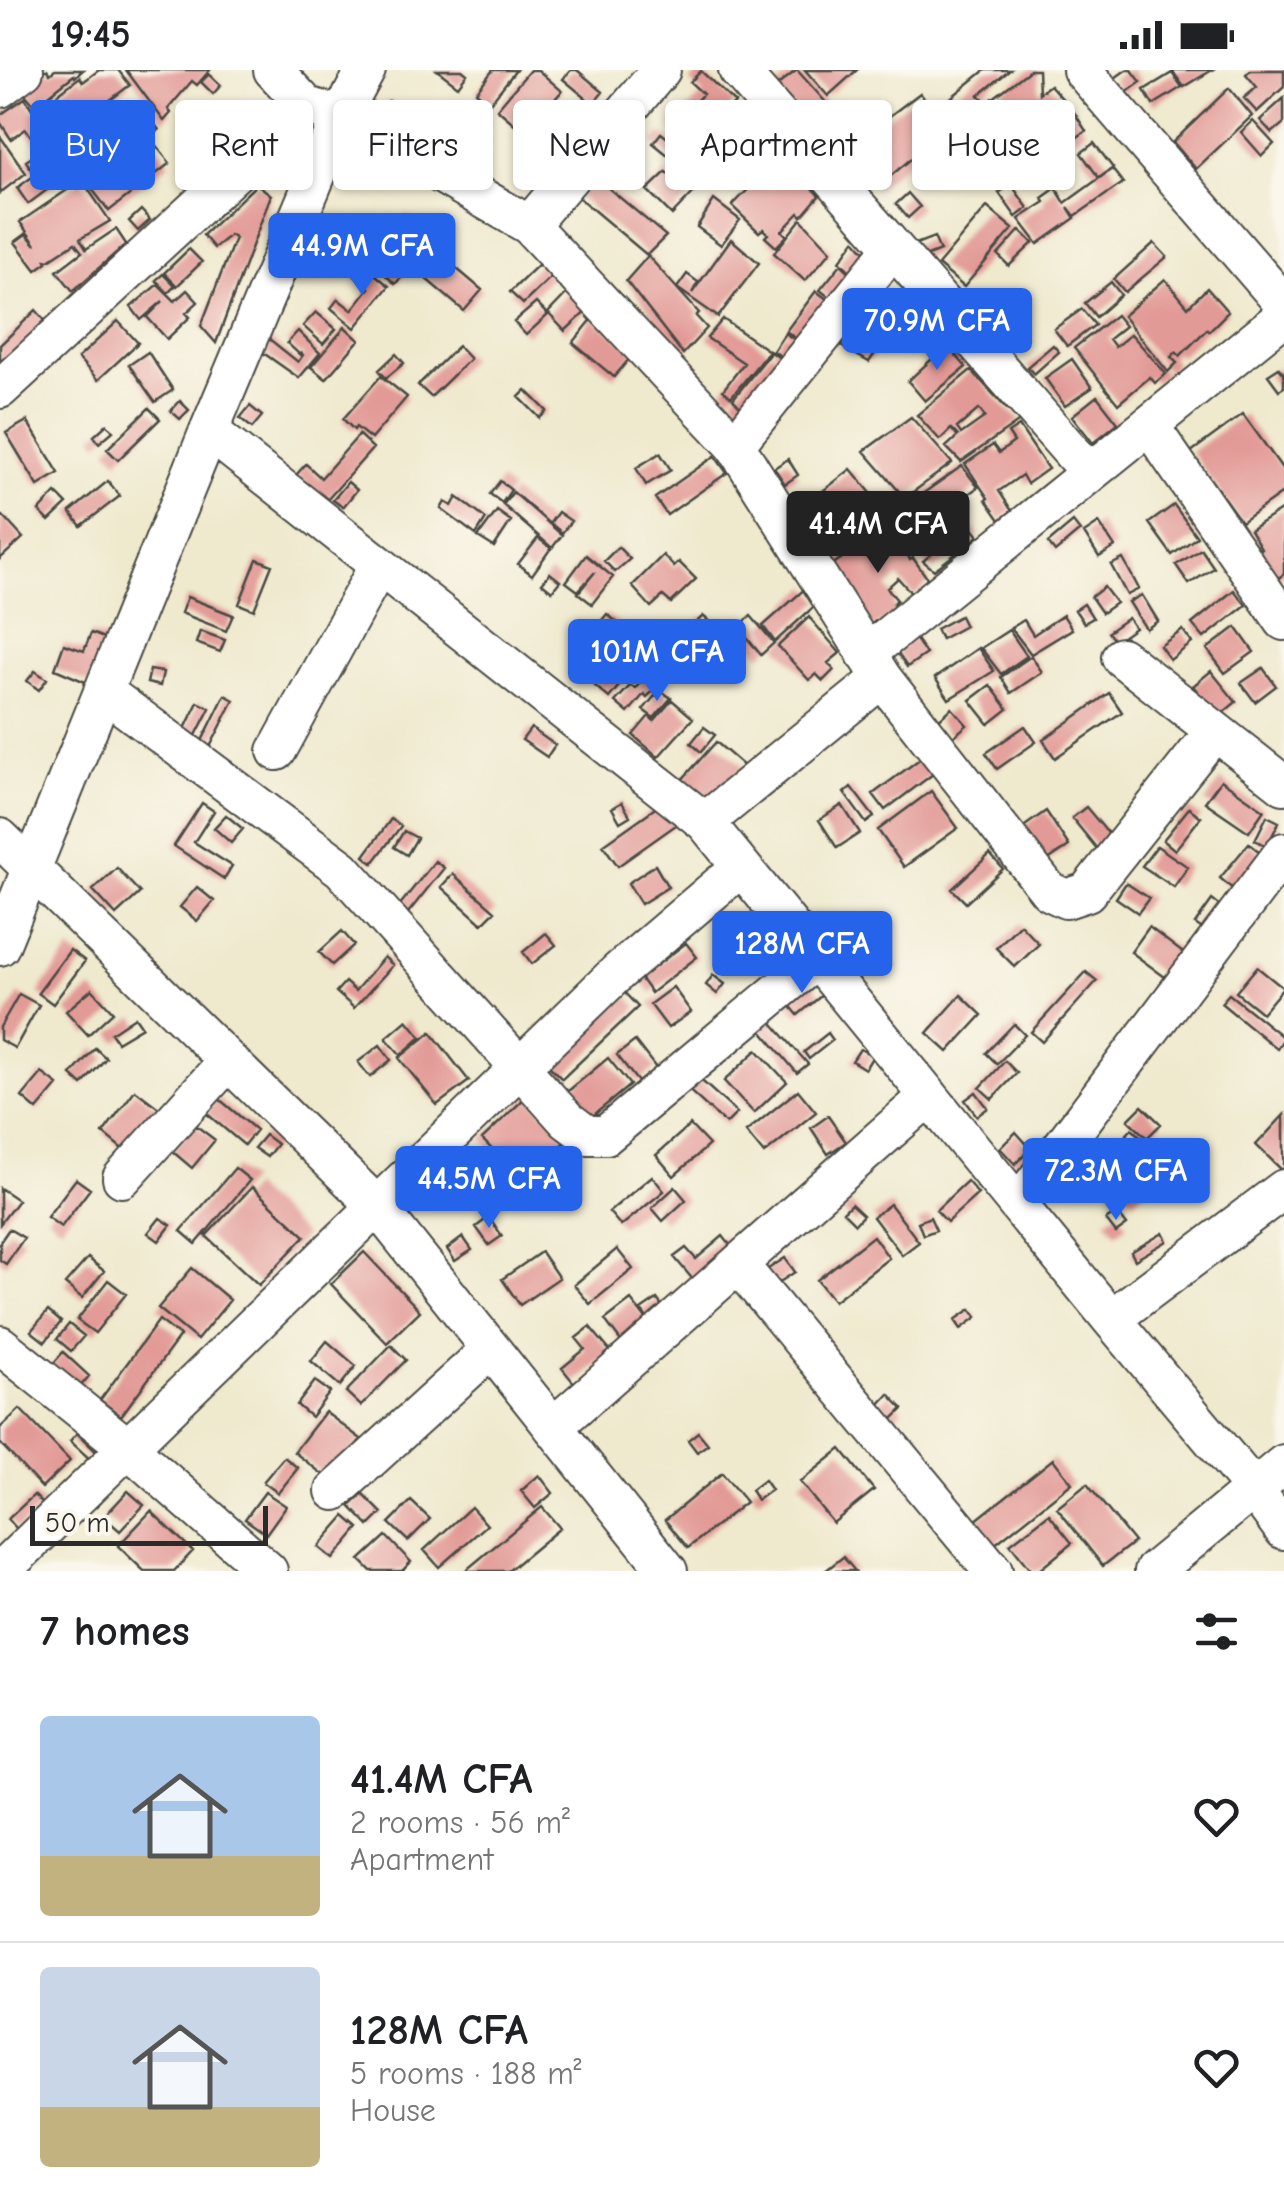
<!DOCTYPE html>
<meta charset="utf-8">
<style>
:root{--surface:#fff;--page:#f6f6f6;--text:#202124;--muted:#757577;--line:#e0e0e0;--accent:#2563eb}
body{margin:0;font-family:"Comic Neue",sans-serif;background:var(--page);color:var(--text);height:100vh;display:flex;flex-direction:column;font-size:38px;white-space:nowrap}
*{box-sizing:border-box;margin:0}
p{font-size:32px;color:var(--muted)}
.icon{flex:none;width:55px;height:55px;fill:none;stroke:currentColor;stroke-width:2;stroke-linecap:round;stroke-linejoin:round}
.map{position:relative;height:1501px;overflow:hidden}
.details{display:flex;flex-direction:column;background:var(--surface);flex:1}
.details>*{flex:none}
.top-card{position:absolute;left:30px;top:30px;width:1225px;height:90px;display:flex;gap:20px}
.scale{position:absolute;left:30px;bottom:25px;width:238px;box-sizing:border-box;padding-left:10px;border:5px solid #2b2b2b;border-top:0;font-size:28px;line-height:35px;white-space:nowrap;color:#2b2b2b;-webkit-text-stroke:8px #fbf7ec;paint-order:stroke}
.price{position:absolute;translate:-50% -85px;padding:0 22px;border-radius:10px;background:var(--accent);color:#fff;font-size:32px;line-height:65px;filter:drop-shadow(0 2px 5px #0008)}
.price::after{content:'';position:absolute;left:50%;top:60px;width:30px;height:22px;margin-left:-15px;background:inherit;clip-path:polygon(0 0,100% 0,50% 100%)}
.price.selected{background:#222;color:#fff}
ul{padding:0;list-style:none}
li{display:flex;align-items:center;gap:30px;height:250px;padding:0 40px}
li+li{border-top:2px solid var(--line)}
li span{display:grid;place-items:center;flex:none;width:280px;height:200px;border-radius:10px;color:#555}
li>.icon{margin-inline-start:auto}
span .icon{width:120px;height:120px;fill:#fffc;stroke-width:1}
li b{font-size:42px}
h2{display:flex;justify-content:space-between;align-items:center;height:120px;padding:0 40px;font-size:42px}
.chip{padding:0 35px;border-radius:10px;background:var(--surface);box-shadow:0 2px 8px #0004;font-size:35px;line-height:90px}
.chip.selected{background:var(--accent);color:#fff}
.status{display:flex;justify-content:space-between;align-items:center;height:70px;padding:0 50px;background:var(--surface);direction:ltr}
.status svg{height:28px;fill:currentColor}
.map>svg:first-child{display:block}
.building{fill:#e29a96;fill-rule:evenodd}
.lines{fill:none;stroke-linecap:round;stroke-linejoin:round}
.minor-casing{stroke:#484843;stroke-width:42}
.minor{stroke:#fff;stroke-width:38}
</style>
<div class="status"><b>19:45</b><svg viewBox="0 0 49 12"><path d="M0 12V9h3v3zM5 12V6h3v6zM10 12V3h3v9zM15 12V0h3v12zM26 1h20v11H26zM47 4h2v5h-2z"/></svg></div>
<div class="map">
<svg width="1284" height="1501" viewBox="0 0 1284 1501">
<rect width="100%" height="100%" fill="#fbf7ec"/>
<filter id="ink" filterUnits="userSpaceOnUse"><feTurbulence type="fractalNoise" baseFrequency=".01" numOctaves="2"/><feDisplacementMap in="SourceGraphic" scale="20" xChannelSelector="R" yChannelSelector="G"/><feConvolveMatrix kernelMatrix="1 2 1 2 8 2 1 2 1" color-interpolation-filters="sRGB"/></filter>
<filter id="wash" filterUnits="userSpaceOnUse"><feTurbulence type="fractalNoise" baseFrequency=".0048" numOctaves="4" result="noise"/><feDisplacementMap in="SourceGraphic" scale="40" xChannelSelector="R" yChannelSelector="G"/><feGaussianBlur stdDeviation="2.25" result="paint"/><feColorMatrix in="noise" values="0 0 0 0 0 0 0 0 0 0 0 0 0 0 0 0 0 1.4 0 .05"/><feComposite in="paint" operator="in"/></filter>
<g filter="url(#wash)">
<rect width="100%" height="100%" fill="#efe9ce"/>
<g id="blocks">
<!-- building -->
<path class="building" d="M42 0H47L50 4 55 0H83L75 7 74 5 35 36 20 18Z
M99 0H118L130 15 77 55 76 53 53 69 37 48 51 70 60 75 44 85 51 94 65 84 80 106 68 115 63 108 28 134 17 118 35 105 26 91 41 81 26 59 11 69 0 52V45L25 28 34 42 80 7 83 12Z
M126 0H210L197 15 192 11 168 39 171 43 164 51Z
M437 0H462L467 4 458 16Z
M493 0H516L490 33 476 22Z
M530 0H538L562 21 525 63 497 39Z
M571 0H577L603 22 593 34 563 9Z
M797 0 838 46 815 64 774 18Z
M805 0H857L828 26Z
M985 0H1010L979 25 983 29 950 56 937 39Z
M1030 0H1038L1039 23 1050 15 1074 42 1086 61 1076 68 1063 50 1045 63 1040 55 1045 51 1033 35 1020 47 1034 64 987 99 959 63 996 34 992 29Z
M1126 0H1132L1141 12 1123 25 1112 10Z
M1177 0H1212L1184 17 1173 2Z
M1250 0H1284V17L1257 42 1244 28 1257 17 1246 4Z
M701 1 735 33 691 76 671 56 703 24 690 12Z
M1172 3 1182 17 1153 35 1144 20Z
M209 4 221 15 213 24 201 12Z
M1229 18 1252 46 1196 99 1173 72Z
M920 23 948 58 875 119 842 82Z
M1284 28V53L1272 63 1260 50Z
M389 31 408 46 400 55 382 40Z
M139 33 159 60 85 108 66 81Z
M467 34 480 41 472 56 459 50Z
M739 38 750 51 693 111 679 96 728 48 737 56 729 47Z
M238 40 260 66 245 81 236 71 202 104 188 85Z
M1253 51 1274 74 1262 86 1241 62Z
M1060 54 1070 67 1051 80 1060 93 1040 107 1031 95 1009 111 1000 98Z
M661 63 678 76 669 86 653 73Z
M0 66 26 103 0 123Z
M150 68 170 93 109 141 89 115Z
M1094 73 1113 98 1099 108 1081 83Z
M779 84 793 97 782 108 789 115 800 104 819 126 802 146 799 143 782 161 787 166 776 177 765 167 768 164 763 159 759 162 732 136 768 99 766 97Z
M1112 99 1123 113 1075 146 1068 137 1075 148 1038 174 1019 149 1045 132 1042 128 1056 118 1065 133Z
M666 102 677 114 685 106 697 119 672 145 647 120Z
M594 106 666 166 647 185 578 127Z
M82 110 110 151 80 169 86 179 116 159 126 174 73 221 57 201 82 182 75 173 49 190H46L47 192 36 200 15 172 26 164 36 175 20 152Z
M257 114 271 125 216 273 201 256 235 168 230 165 214 178 203 165Z
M1011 114 1028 138 1016 147 999 123Z
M908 123 920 137 908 148 896 134Z
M714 130 740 150 721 175 697 157Z
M987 137 1013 159 964 217 938 195Z
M141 140 150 150 138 161 129 151Z
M407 145 436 173 395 214 367 187Z
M801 149 831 181 805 211 774 183Z
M1020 160 1033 173 1009 196 998 185Z
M934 167 940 181 918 190 913 175Z
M731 169 759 193 718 247 677 218 687 204 698 212 692 223Z
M855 170 868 185 852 203 840 191Z
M1154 173 1167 187 1125 222 1114 209Z
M341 177 361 194 352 204 333 188Z
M189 179 202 192 177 216 164 203Z
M648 186 699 243 696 246 707 258 683 284 626 211Z
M443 187 482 220 464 241 425 208Z
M539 194 551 207 523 234 510 222Z
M841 194 851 203 833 230 820 220Z
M364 195 389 216 355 258 331 238 338 229 352 240 369 218 355 206Z
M163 204 175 216 168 223 156 210Z
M1165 209 1188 237 1207 218 1228 242 1209 261 1207 259 1180 286 1176 282 1171 287 1177 293 1168 302 1123 246Z
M1111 212 1121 225 1096 247 1085 233Z
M158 214 175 231 187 220 198 232 186 243 190 247 167 269 147 247 163 231 141 250 131 237Z
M570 220 589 239 565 261 548 243Z
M816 221 831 232 800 272 786 261Z
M536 233 548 245 526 265 514 252Z
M1082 239 1095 255 1067 276 1054 259Z
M36 240 47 253 5 294 0 289V275Z
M316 242 336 259 323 274 303 256Z
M1116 245 1125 256 1109 269 1115 277 1131 264 1166 304 1155 313 1150 307 1118 334 1074 278Z
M593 248 635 282 614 307 573 273Z
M723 249 769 281 731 327 723 320 744 293 707 268Z
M118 251 138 273 98 310 78 288Z
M345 257 359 270 326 309 311 297Z
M1020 257 1026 268 1014 275 1008 264Z
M850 260 878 279 869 292 841 276Z
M298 261 320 283 299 308 262 282 268 268 298 292 303 285 301 283 300 285 287 273Z
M785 263 799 273 788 291 773 281Z
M947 275 966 297 925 331 908 311Z
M1053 275 1059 282 1034 304 1027 297Z
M458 276 470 289 431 327 418 315Z
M148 282 173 320 155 332 129 295Z
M771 282 787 293 746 343 733 329Z
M396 284 404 293 386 308 379 300Z
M1072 289 1092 318 1065 336 1045 308Z
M1279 298 1284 304V317L1279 320 1268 305Z
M971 300 1006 338 1021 350 961 392 946 377 958 366 951 359 940 370 917 345ZM979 339 985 347 961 364 957 358Z
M381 306 407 327 371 369 356 357 354 360 343 349Z
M526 320 547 341 540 348 519 327Z
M1097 326 1118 353 1093 373 1072 346Z
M180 331 189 340 180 349 171 341Z
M250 336 262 346 252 358 240 348Z
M149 338 160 349 118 390 107 379Z
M1243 344 1284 401V422L1241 452 1191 382Z
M911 347 952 393 905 428 864 381Z
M27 351 59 403 38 416 6 363Z
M107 354 113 361 99 373 94 366Z
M1019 356 1048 399 1027 414 1022 405 999 421 1012 441 1000 450 986 430 988 428 965 394 993 375 999 383 1014 372 1008 363Z
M359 365 373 378 327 430 296 405 306 394 321 408Z
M660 383 671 400 646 415 636 398Z
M715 386 727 403 667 445 655 428Z
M788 389 798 405 785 414 774 398Z
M962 396 978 417 925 456 908 434Z
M851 399 875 428 815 473 796 442Z
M108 411 120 426 81 456 70 442Z
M500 411 511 420 502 433 490 424Z
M348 412 357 420 343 437 333 430Z
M513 422 562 465 552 478 503 435Z
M56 423 67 434 49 451 39 441Z
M457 427 486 449 476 465 441 439 445 432 452 436Z
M1174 435 1197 467 1172 485 1149 453Z
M1284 438V504L1265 517 1245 488 1261 478 1250 460Z
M497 441 511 451 494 477 478 467Z
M558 442 571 451 562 463 550 453Z
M3 446 23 468 0 489V449Z
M1073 452 1080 461 1055 482 1048 473Z
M1099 453 1115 477 1099 487 1084 463Z
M969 454 979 466 934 500 923 491Z
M887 457 905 479 910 490 913 488 930 512 914 526 898 508 887 518 897 530 893 534 898 541 872 559 829 497Z
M538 468 551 478 532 505 518 494Z
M618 477 630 489 615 502 604 491Z
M1201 479 1214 498 1189 514 1176 495Z
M586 485 613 507 592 534 578 523 595 502 578 521 566 512Z
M663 485 674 497 679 492 696 509 671 533 663 526 651 537 632 516Z
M257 489 272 495 254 540 239 534Z
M1123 489 1139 519 1127 525 1111 495Z
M550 503 560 511 552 521 542 513Z
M808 516 820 531 775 572 763 556Z
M1104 517 1116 533 1102 543 1091 527Z
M1234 520 1246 535 1204 568 1192 554Z
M1142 525 1158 551 1146 559 1129 532Z
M187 527 233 545 226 561 181 543Z
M1084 534 1093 548 1084 553 1075 540Z
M607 544 619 554 609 563 598 555Z
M1063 545 1072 559 1031 584 1011 558 1024 550 1033 565Z
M703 546 716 557 696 577 683 565Z
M751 546 774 573 761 585 738 557Z
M960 546 965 556 941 569 936 559Z
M809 547 840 583 828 593 834 600 823 611 816 604 809 610 778 576Z
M1128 548 1135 558 1115 572 1108 562Z
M1236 557 1254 582 1225 603 1207 579Z
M1009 560 1027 586 1001 604 981 578Z
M1183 560 1192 573 1170 590 1160 576Z
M200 561 225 570 220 582 196 573Z
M91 563 109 570 90 614 55 599 64 574 84 581Z
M610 568 624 580 612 594 598 582Z
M915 568 926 584 907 597 896 581Z
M978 578 994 601 949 629 935 608Z
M625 582 637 594 609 628 595 616Z
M1031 586 1042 602 1011 623 1001 607Z
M1263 598 1276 616 1255 632 1241 613Z
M150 600 163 602 160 616 147 613Z
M35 601 47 609 39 620 27 611Z
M1211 601 1236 632 1218 647 1193 616Z
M645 606 657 617 647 627 644 624 628 643 615 632 630 616 636 618Z
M990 615 1008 639 989 654 970 630Z
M660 620 671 628 654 648 643 640Z
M1109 623 1122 642 1055 688 1043 670Z
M225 625 234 630 209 679 200 675Z
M672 630 693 648 658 687 633 665 649 646 654 651Z
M198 632 210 638 192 673 181 667Z
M952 638 967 655 952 668 937 651Z
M1025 656 1036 672 997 699 986 683Z
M704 657 715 665 701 682 691 673Z
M531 658 555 675 547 687 522 670Z
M716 672 744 696 708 736 680 712Z
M921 688 933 704 885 740 873 724Z
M1221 710 1264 740 1249 762 1205 732Z
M851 717 874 747 866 753 844 723Z
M931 721 958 758 904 797 878 760Z
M622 732 630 746 620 752 612 738Z
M202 733 214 741 194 772 232 796 224 809 174 776Z
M661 734 676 755 618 796 603 775Z
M842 735 860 763 837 778 819 750Z
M1086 737 1112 768 1098 780 1072 748Z
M1189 738 1201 747 1175 780 1163 770Z
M1046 741 1069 776 1045 792 1022 758Z
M226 745 243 759 231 773 214 758Z
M1267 746 1279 752 1267 776 1255 770Z
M391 749 401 756 373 793 364 786Z
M404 761 417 768 407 785 394 777Z
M1249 773 1263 785 1234 820 1220 808Z
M1157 776 1188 797 1174 817 1142 796Z
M990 784 1003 799 966 833 952 819Z
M435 791 444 798 408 843 399 836Z
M655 795 668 817 641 834 628 813Z
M117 798 140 823 116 845 93 820Z
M453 804 495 841 482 854 441 817Z
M1126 813 1149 828 1138 843 1116 828Z
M197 817 214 831 197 851 180 837Z
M1212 830 1224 839 1207 862 1195 854Z
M1020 854 1039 874 1015 897 996 878Z
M1149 857 1187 886 1169 910 1131 882Z
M342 861 354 875 332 895 319 882Z
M546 863 556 875 532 894 523 882Z
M765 863 775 878 765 885 754 869Z
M686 873 697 887 651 923 640 908Z
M70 880 85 891 53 934 38 923Z
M384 887 393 895 354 938 336 922 345 912 355 921Z
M1257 897 1283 918 1262 943 1236 922Z
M1086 902 1097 911 1042 972 1031 962Z
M713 905 725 914 717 924 706 915Z
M806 906 822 925 798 945 782 926Z
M673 917 691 942 668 958 650 934Z
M92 919 113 942 88 965 66 941Z
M621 919 638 937 562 1009 545 992Z
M19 924 39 935 15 978 0 970V957Z
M1229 924 1284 968 1277 979 1221 933Z
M961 925 982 945 948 982 927 963Z
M766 946 808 994 797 1003 756 954Z
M135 947 142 957 117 972 111 963Z
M407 950 421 967 401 985 386 968Z
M1014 954 1025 965 997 994 986 983Z
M431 962 469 1011 437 1035 399 988Z
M828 963 833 970 809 989 804 982Z
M635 971 656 998 638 1012 617 985Z
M380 975 391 990 370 1007 358 992Z
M95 978 106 988 82 1015 71 1005Z
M860 979 873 986 865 999 852 991Z
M757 980 787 1012 754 1043 724 1011Z
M608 988 630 1015 589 1049 567 1022Z
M1005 991 1017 1003 992 1029 980 1018Z
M42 1003 58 1015 37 1040 22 1027Z
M693 1003 737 1043 726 1054 683 1015Z
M135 1020 160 1039 126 1082 103 1063Z
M798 1020 816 1042 764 1084 746 1062Z
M976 1022 988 1038 977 1046 965 1030Z
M528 1025 569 1068 524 1112 482 1069Z
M218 1028 256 1060 244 1075 206 1043Z
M1142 1036 1161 1054 1147 1068 1128 1050Z
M1284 1045V1102L1256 1075Z
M828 1046 846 1072 828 1084 811 1058Z
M194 1054 215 1070 192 1098 172 1081Z
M690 1055 709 1075 674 1106 656 1085Z
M1132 1059 1169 1095 1134 1131 1097 1095Z
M1016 1062 1031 1079 1015 1094 1000 1078Z
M265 1065 277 1074 267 1087 254 1078Z
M1087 1095 1100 1106 1090 1117 1077 1106Z
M235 1098 250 1110 196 1174 181 1161Z
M652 1106 664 1121 621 1156 609 1142Z
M76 1109 90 1119 61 1157 47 1147Z
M967 1111 978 1124 947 1152 936 1140Z
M252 1117 305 1166 259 1215 206 1166Z
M675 1117 686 1130 663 1151 652 1138Z
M0 1118 18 1130 0 1154Z
M851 1134 863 1145 855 1154 843 1142Z
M890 1134 919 1172 902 1185 873 1147Z
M1117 1142 1127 1155 1116 1163 1106 1150Z
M489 1147 502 1166 489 1175 476 1157Z
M930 1147 936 1160 923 1165 918 1152Z
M160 1148 171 1155 159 1171 148 1163Z
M9 1159 24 1168 6 1194 0 1190V1172Z
M1163 1163 1167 1171 1135 1190 1131 1182Z
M723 1166 734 1180 695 1212 674 1187 686 1178 696 1189Z
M873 1166 889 1188 834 1231 817 1210Z
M463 1167 472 1180 455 1191 447 1179Z
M617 1179 633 1199 590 1234 574 1215Z
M364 1182 420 1241 387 1273 331 1214Z
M541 1182 559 1208 520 1235 502 1209Z
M88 1188 104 1201 82 1228 65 1214Z
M785 1188 795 1202 775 1215 765 1201Z
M192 1198 230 1230 197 1270 158 1238Z
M108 1210 126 1224 95 1263 77 1250Z
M657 1229 669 1246 654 1258 641 1240Z
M631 1230 650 1254 623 1274 605 1250Z
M971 1239 977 1247 961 1259 955 1250Z
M48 1241 61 1252 45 1272 31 1261Z
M159 1250 180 1266 121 1346 100 1330Z
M69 1254 84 1266 71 1281 57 1269Z
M590 1257 611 1282 574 1313 562 1298 585 1279 576 1268Z
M327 1271 356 1296 340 1316 311 1291Z
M391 1275 406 1290 361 1336 346 1322Z
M63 1282 89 1306 79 1318 52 1295Z
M315 1311 330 1322 311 1347 297 1335Z
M889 1324 903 1339 892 1350 878 1336Z
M20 1339 70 1391 42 1418 0 1373V1358Z
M325 1342 361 1369 330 1410 294 1382Z
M698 1362 708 1374 697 1382 688 1370Z
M77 1363 100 1385 93 1392 70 1371Z
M841 1379 874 1420 833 1453 800 1412Z
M284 1387 298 1398 278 1423 263 1412Z
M1053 1389 1072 1413 994 1475 975 1451Z
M722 1403 746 1432 688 1478 665 1450Z
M539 1405 553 1423 535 1438 521 1421Z
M764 1410 771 1420 757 1430 751 1420Z
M1087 1414 1134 1472 1103 1496 1057 1438Z
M128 1421 144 1435 120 1461 104 1447Z
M265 1422 286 1436 266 1464 245 1449Z
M363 1424 382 1443 369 1456 350 1436Z
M34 1425 44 1435 17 1459 8 1449Z
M411 1431 430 1449 408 1471 389 1453Z
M471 1437 487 1455 439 1497 424 1480Z
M542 1437 560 1458 508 1501H465Z
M151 1441 193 1481 174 1501H144L118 1476Z
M1049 1444 1072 1473 1038 1501H1031L1010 1474Z
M345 1446 359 1458 333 1489 318 1477Z
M386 1466 411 1492 402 1501H371L360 1490Z
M843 1487 855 1501H825Z"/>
</g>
</g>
<g filter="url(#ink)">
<use href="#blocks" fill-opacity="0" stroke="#484843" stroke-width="2.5"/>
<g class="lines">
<defs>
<path id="minor" d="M273 0 307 36 341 46 529 155 735 375 882 608 1049 821 1066 829 1087 822 1215 661
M738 0 1090 403
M1082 0 1284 234
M0 18 24 0
M529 155 661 0
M0 319 307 36
M1149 355 1284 551
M209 361 705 752 1111 1249 1253 1418 1284 1460
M735 375 893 178
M866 584 1284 246
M1121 587 1284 715
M103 621 342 799 567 1050 587 1065H606L817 889
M277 681 379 495
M705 752 882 608
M0 768 377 1136 668 1501
M0 876 209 361 341 46 366 0
M122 1108 228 991
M1018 1135 1284 782
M738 1194 993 1501
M1111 1249 1284 1119
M0 1275 127 1377 268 1501
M553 1357 929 1026
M335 1421 491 1279
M1 1501 618 902 741 797
M1154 1501 1284 1394"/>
</defs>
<!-- minor casing -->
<use href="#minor" class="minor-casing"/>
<!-- minor -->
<use href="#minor" class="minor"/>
</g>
</g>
</svg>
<div class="scale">50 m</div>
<b class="price" style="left:362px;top:228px">44.9M CFA</b>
<b class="price" style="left:937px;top:303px">70.9M CFA</b>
<b class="price selected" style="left:878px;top:506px">41.4M CFA</b>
<b class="price" style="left:657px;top:634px">101M CFA</b>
<b class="price" style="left:802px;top:926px">128M CFA</b>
<b class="price" style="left:1116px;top:1153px">72.3M CFA</b>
<b class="price" style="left:489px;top:1161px">44.5M CFA</b>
<div class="top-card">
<a class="chip selected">Buy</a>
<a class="chip">Rent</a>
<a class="chip">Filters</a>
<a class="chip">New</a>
<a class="chip">Apartment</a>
<a class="chip">House</a>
</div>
</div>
<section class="details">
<h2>7 homes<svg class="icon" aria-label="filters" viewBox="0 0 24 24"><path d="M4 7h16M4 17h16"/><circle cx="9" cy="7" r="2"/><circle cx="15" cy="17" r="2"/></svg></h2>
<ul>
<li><span style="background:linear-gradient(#a9c7e8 70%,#c2b280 0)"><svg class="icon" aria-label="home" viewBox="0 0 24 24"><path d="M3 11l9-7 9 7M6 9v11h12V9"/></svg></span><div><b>41.4M CFA</b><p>2 rooms · 56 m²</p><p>Apartment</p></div><svg class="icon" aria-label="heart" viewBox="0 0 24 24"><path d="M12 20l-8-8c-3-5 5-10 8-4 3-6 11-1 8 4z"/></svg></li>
<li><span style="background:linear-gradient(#c9d6e8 70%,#c2b280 0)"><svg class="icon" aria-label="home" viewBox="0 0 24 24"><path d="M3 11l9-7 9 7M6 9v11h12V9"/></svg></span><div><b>128M CFA</b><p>5 rooms · 188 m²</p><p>House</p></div><svg class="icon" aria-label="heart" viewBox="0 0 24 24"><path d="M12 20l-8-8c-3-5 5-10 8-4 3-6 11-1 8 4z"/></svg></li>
</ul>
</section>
